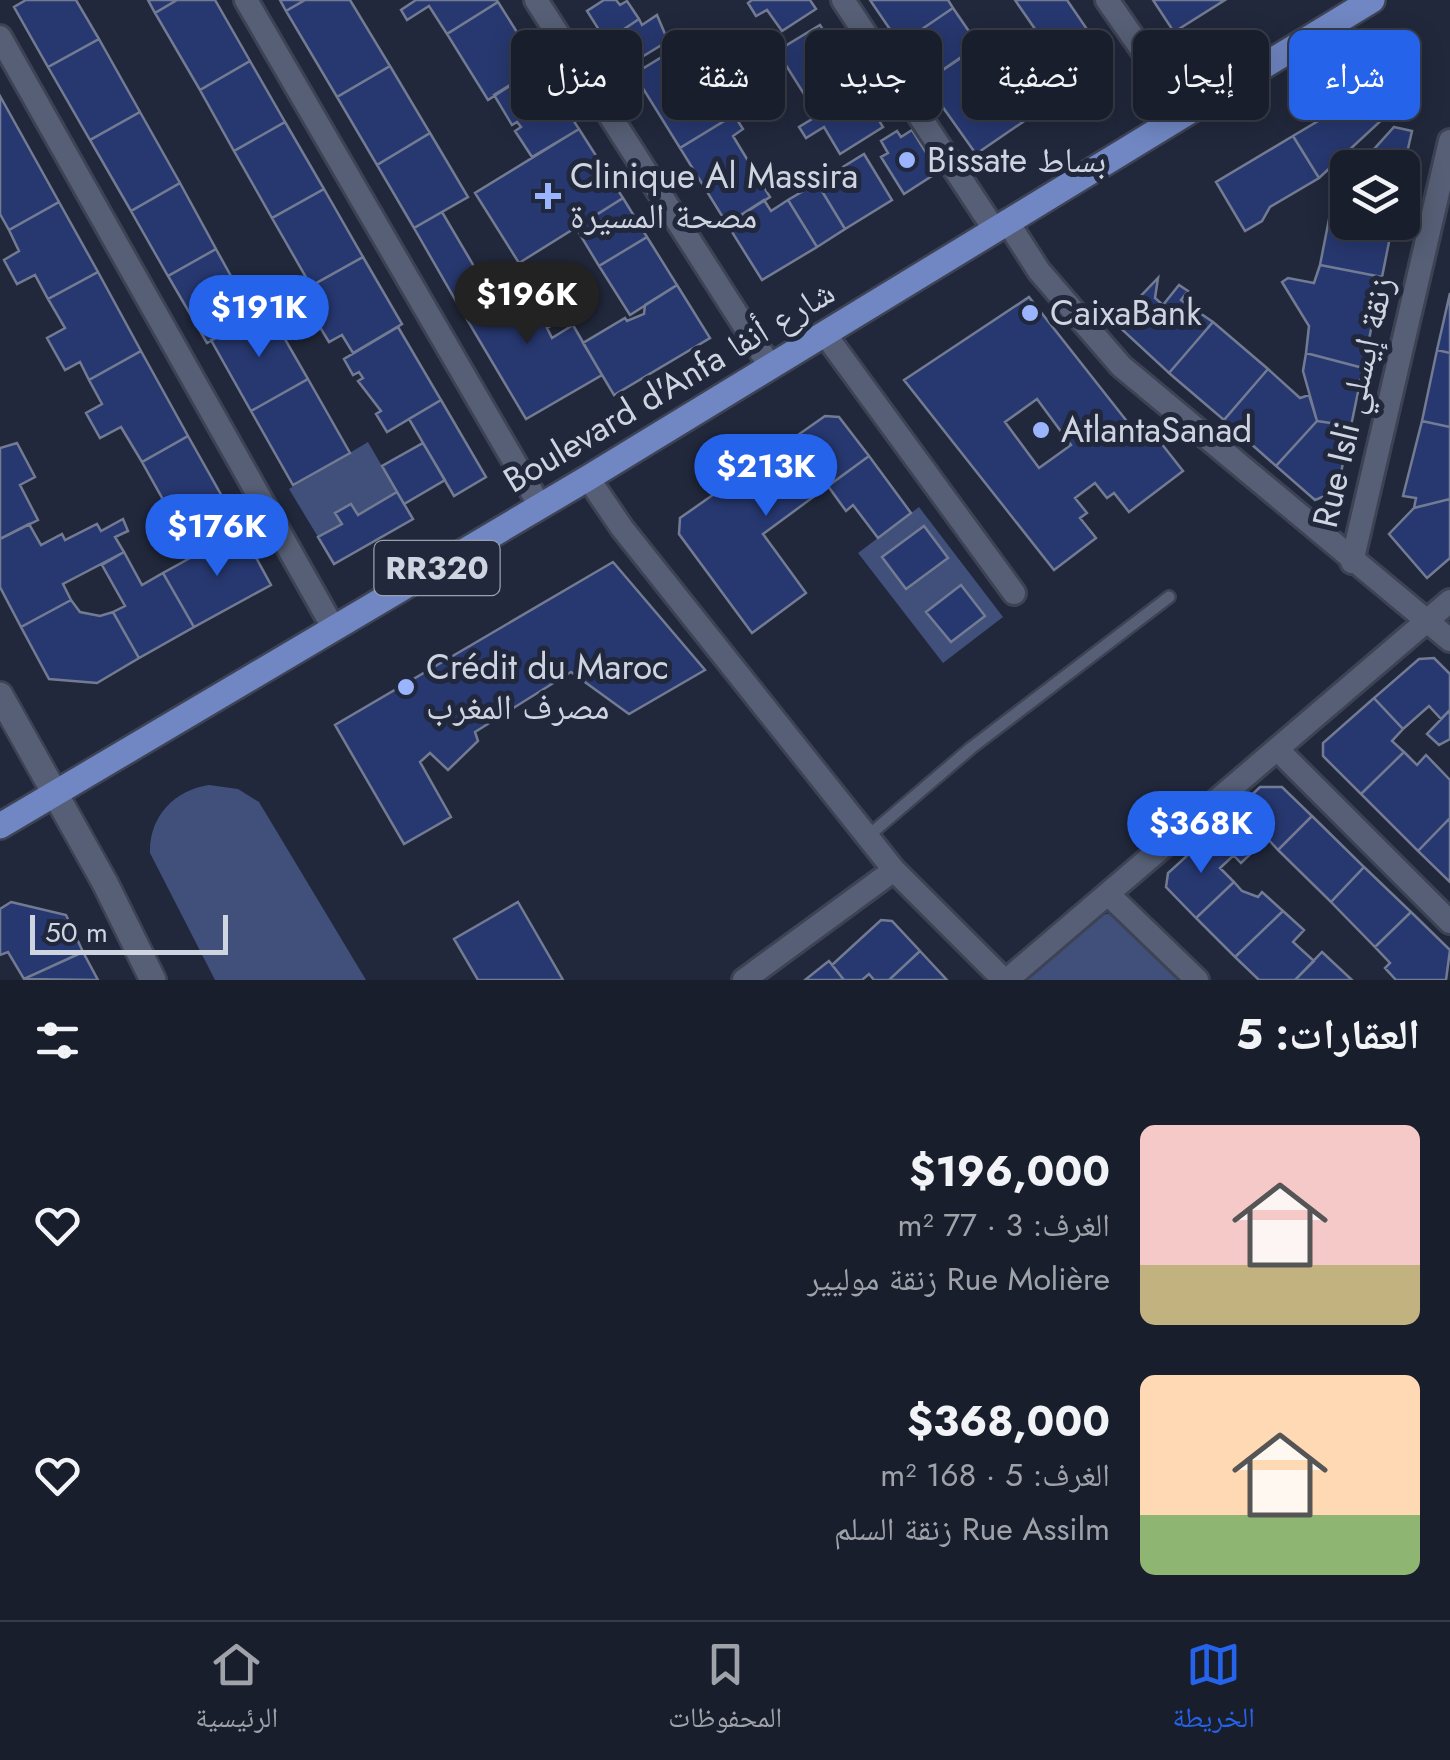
<!DOCTYPE html>
<html lang="ar">
<meta charset="utf-8">
<style>
:root{--surface:#191e2c;--page:#222734;--text:#f1f3f6;--muted:#9fa2a9;--line:#373c48;--accent:#2563eb}
body{margin:0;font-family:Jost,"Noto Naskh Arabic",sans-serif;background:var(--page);color:var(--text);direction:rtl;height:100vh;display:flex;flex-direction:column;font-size:38px;white-space:nowrap}
*{box-sizing:border-box;margin:0}
p{font-size:32px;color:var(--muted)}
.icon{flex:none;width:55px;height:55px;fill:none;stroke:currentColor;stroke-width:2;stroke-linecap:round;stroke-linejoin:round}
.map{position:relative;height:980px;overflow:hidden;direction:ltr}
.side{display:flex;flex-direction:column;background:var(--surface);flex:1}
.side>*{flex:none}
.top-card{position:absolute;left:30px;top:30px;width:1390px;height:90px;direction:rtl;display:flex;gap:20px}
.buttons{position:absolute;left:1330px;top:150px;display:grid;gap:20px}
.buttons a{display:grid;place-items:center;width:90px;height:90px;border-radius:15px;background:var(--surface);box-shadow:0 5px 25px #0003,0 0 0 2px var(--line);font-size:50px}
.scale{position:absolute;left:30px;bottom:25px;width:198px;box-sizing:border-box;padding-left:10px;border:5px solid #cfd4e1;border-top:0;font-size:28px;line-height:35px;white-space:nowrap;color:#cfd4e1;-webkit-text-stroke:8px #21283b;paint-order:stroke}
.price{position:absolute;translate:-50% -85px;padding:0 22px;border-radius:35px;background:var(--accent);color:#fff;font-size:32px;line-height:65px;filter:drop-shadow(0 2px 5px #0008)}
.price::after{content:'';position:absolute;left:50%;top:60px;width:30px;height:22px;margin-left:-15px;background:inherit;clip-path:polygon(0 0,100% 0,50% 100%)}
.price.on{background:#222;color:#fff}
ul{padding:0;list-style:none}
li{display:flex;align-items:center;gap:30px;height:250px;padding:0 30px}
li span{display:grid;place-items:center;flex:none;width:280px;height:200px;border-radius:15px;color:#555}
li>.icon{margin-inline-start:auto}
span .icon{width:120px;height:120px;fill:#fffc;stroke-width:1}
li b{font-size:42px}
h2{display:flex;justify-content:space-between;align-items:center;height:120px;padding:0 30px;font-size:42px}
.tag{padding:0 35px;border-radius:15px;background:var(--surface);box-shadow:0 5px 25px #0003,0 0 0 2px var(--line);font-size:35px;line-height:90px}
.tag.on{background:var(--accent);color:#fff}
.tab-bar{display:flex;justify-content:space-around;align-items:center;height:140px;border-top:2px solid var(--line);background:var(--surface);font-size:28px;color:var(--muted)}
.tab-bar a{display:grid;justify-items:center;gap:5px}
.tab-bar .on{color:var(--accent)}
.map>svg:first-child{display:block}
.green{fill:#40507b;fill-rule:evenodd}
.building{fill:#273870;stroke:#727b92;stroke-width:2.5;fill-rule:evenodd}
.lines{fill:none;stroke-linecap:round;stroke-linejoin:round}
.service-casing{stroke:#3d4354;stroke-width:16}
.minor-casing{stroke:#3d4354;stroke-width:28}
.tertiary-casing{stroke:#3d4354;stroke-width:30}
.primary-casing{stroke:#3d4354;stroke-width:30}
.service{stroke:#565f75;stroke-width:11}
.minor{stroke:#565f75;stroke-width:22}
.tertiary{stroke:#565f75;stroke-width:25}
.primary{stroke:#7087c3;stroke-width:25}
.poi-dot{fill:#9ab5fd;stroke:#21283b;stroke-width:4}
.labels{text-anchor:middle;dominant-baseline:central;stroke-width:10;stroke-linejoin:round;paint-order:stroke}
.shield{fill:#21283b;stroke:#9ba0af;stroke-width:2.5}
.shield-label{font-size:32px;font-weight:bold;fill:#cfd4e1}
.poi-label{font-size:35px;fill:#cfd4e1;stroke:#21283b;text-anchor:start}
.street-label{font-size:35px;fill:#cfd4e1;stroke:#21283b}
</style>
<div class="map">
<svg width="1450" height="980" viewBox="0 0 1450 980">
<rect width="100%" height="100%" fill="#21283b"/>
<!-- green -->
<path class="green" d="M368 442 397 492 358 515 351 504 336 512 342 524 318 537 289 489Z
M919 507 1003 617 943 663 858 553ZM924 526 948 559 907 589 882 557ZM961 585 984 616 951 642 927 612Z
M209 785 238 789 259 802 366 980H215L150 853C149 817 174 790 209 785Z
M1112 913 1180 980H1026L1102 915Z"/>
<!-- building -->
<path class="building" d="M26 0H76L99 39 48 67 14 7Z
M148 0H177L155 13Z
M177 0H215L250 61 200 90 155 13Z
M280 0H305L286 11Z
M305 0H350L390 66 337 97 286 11Z
M416 0H496L498 2 447 34 429 6 407 20 401 10Z
M604 0H616L620 5 627 1 639 19 606 41 587 11Z
M752 0H810L816 9 782 31 767 10 756 16 748 3Z
M870 0H948L953 8 900 44Z
M1015 0H1067L1110 63 1055 100 1015 43 1035 29Z
M1153 0H1225L1174 32Z
M498 2 539 67 488 100 447 34Z
M953 8 979 46 925 82 900 44Z
M657 15 668 41 632 63 614 36 639 19 642 25Z
M820 25 847 68 804 94 777 51Z
M99 39 140 112 90 140 48 67Z
M680 46 713 103 724 96 734 115 680 148 634 74Z
M970 51 988 76 1022 53 1055 100 976 154 925 82Z
M250 61 285 122 234 151 200 90Z
M390 66 430 133 377 165 337 97Z
M539 67 579 129 532 157 515 131 521 127 517 122 512 125 494 95Z
M847 68 883 127 840 154 824 127 806 138 799 127 817 116 804 94Z
M1372 89 1387 115 1319 178 1293 136Z
M0 96 59 202 9 230 0 214Z
M140 112 180 183 131 211 90 140Z
M734 115 743 129 733 136 770 197 727 224 680 148Z
M285 122 324 189 272 218 234 151Z
M1394 127 1412 131 1402 175V168H1357Z
M579 129 623 198 519 263 475 193Z
M912 130 938 172 904 194 881 157 888 153 881 141 897 131 901 137Z
M430 133 468 197 414 228 377 165Z
M1293 136 1319 178 1270 207 1262 221 1245 231 1216 182Z
M864 154 892 200 845 229 817 183Z
M180 183 216 249 168 276 131 211Z
M817 183 845 229 817 247 788 200Z
M324 189 363 257 311 286 272 218Z
M623 198 647 237 599 266 576 228Z
M1333 199 1348 202V222H1393L1382 277 1320 265Z
M764 200 771 211 788 200 817 247 762 280 727 224Z
M59 202 98 272 48 299 35 275 17 284 4 260 19 251 9 230Z
M442 212 485 285 456 301 414 228Z
M647 237 677 285 630 315 599 266Z
M216 249 253 316 207 343 168 276Z
M363 257 402 324 353 353 342 335 329 342 312 314 324 308 311 286Z
M1320 265 1382 277 1363 368 1306 353 1309 326 1282 282 1288 278 1314 283Z
M98 272 141 351 89 380 80 362 65 370 47 338 65 328 48 299Z
M507 272 532 315 545 308 554 324 547 328 552 338 573 325 602 375 526 419 456 301Z
M1158 278 1155 298 1163 305 1179 285 1188 291 1181 300 1213 322 1169 373 1115 323Z
M677 285 710 338 614 395 583 343 625 318 627 321 644 314 645 305Z
M1450 293V353L1437 350Z
M1029 297 1144 443H1161L1183 471 1129 512 1114 493 1107 498 1095 483 1075 498 1087 513 1080 518 1096 538 1054 570 904 380ZM1037 399 1071 445 1039 468 1005 422Z
M267 308 308 379 251 411 211 340Z
M1213 322 1268 369 1224 420 1169 373Z
M398 327 441 400 387 432 376 414 381 411 358 381 363 378 359 372 353 375 344 359Z
M1437 350 1450 353V427L1422 421Z
M141 351 188 436 142 462 121 427 100 438 86 413 102 404 89 380Z
M1306 353 1363 368 1351 426 1317 421 1303 371Z
M1268 369 1300 398 1309 395 1317 421 1276 466 1224 420Z
M308 379 350 453 293 485 251 411Z
M441 400 486 477 454 496 409 419Z
M825 416 839 417 869 456 763 534 806 593 752 633 679 534 680 518Z
M1317 421 1351 426 1337 491 1315 500 1276 466Z
M1422 421 1450 427V499L1414 508 1416 498 1403 496Z
M188 436 241 530 194 555 142 462Z
M17 443 35 477 20 485 38 520 0 539V448Z
M423 443 445 480 404 504 382 466Z
M869 456 911 513 878 538 853 505 846 511 828 486Z
M397 492 413 519 334 564 318 537 342 524 335 513 351 504 358 515Z
M1450 499V558L1427 578 1389 534 1414 508Z
M123 519 128 531 115 537 124 552 63 584 71 600 21 627 0 587V539L29 524 41 545 62 534 65 540 97 524 101 531Z
M924 526 948 558 906 589 882 557Z
M241 530 271 585 194 627 163 573Z
M124 552 142 585 163 573 194 627 139 658 113 612 125 606 102 565Z
M613 562 705 670 629 714 571 672 475 732 478 741 448 770 430 753 420 762 451 817 404 844 335 725Z
M961 585 985 616 951 642 926 612Z
M71 600 80 612 100 616 113 612 139 658 97 683 49 679 21 627Z
M1434 658 1450 674V710L1441 719 1429 706 1403 729 1374 698 1419 659Z
M1374 698 1403 729 1392 741 1404 752 1361 794 1323 756V743Z
M1450 710V739L1439 745 1427 734Z
M1404 752 1417 765 1426 755 1450 780V818L1418 851 1361 794Z
M1260 787H1282L1312 816 1278 850 1267 838 1241 863 1212 833Z
M1312 816 1364 867 1331 902 1278 850Z
M1450 818V882L1418 851Z
M1212 833 1234 855 1220 868 1234 882 1196 918 1166 887 1168 873Z
M1364 867 1411 912 1375 947 1331 902Z
M1234 882 1242 891 1258 897 1262 892 1283 911 1235 957 1196 918Z
M11 902 66 915 83 952 24 979 8 952 0 955V909Z
M518 902 563 980H478L454 939Z
M1283 911 1304 930 1293 942 1314 961 1295 980H1259L1235 957Z
M1411 912 1450 950 1446 980H1396L1385 968 1390 963 1375 947Z
M881 920 892 921 920 951 889 980H874L869 974 862 980H844L832 965Z
M920 951 947 980H889Z
M83 952 98 980 24 979Z
M1322 952 1352 980H1295Z
M829 961 844 980H805L825 964Z"/>
<g class="lines">
<defs>
<path id="service" d="M867 837 971 748 1169 597"/>
<path id="minor" d="M246 0 540 506
M536 0 770 366
M843 0 994 229
M1107 0 1186 113
M0 37 334 629
M1007 221 1039 271 1121 366 1450 640
M824 333 1014 593
M588 478 622 528 894 870 1004 980
M1352 562 1450 141
M1277 749 1450 922
M1108 894 1197 980
M744 980 894 870
M1007 980 1450 601"/>
<path id="tertiary" d="M0 695 105 883 153 980"/>
<path id="primary" d="M0 826 588 478 1372 0"/>
</defs>
<!-- service casing -->
<use href="#service" class="service-casing"/>
<!-- minor casing -->
<use href="#minor" class="minor-casing"/>
<!-- tertiary casing -->
<use href="#tertiary" class="tertiary-casing"/>
<!-- primary casing -->
<use href="#primary" class="primary-casing"/>
<!-- service -->
<use href="#service" class="service"/>
<!-- minor -->
<use href="#minor" class="minor"/>
<!-- tertiary -->
<use href="#tertiary" class="tertiary"/>
<!-- primary -->
<use href="#primary" class="primary"/>
</g>
<!-- markers -->
<g class="poi-dot">
<circle cx="907" cy="160" r="10"/>
<path d="M543 181h10v10h10v10h-10v10h-10v-10h-10v-10h10z"/>
<circle cx="1030" cy="313" r="10"/>
<circle cx="1041" cy="430" r="10"/>
<circle cx="406" cy="687" r="10"/>
</g>
<g class="labels">
<!-- shield labels -->
<rect class="shield" x="374.5" y="541" width="125" height="54" rx="8"/>
<g class="shield-label">
<text x="437" y="568">RR320</text>
</g>
<!-- poi labels -->
<g class="poi-label">
<text x="927" y="160">Bissate بساط</text>
<text x="570" y="176">Clinique Al Massira<tspan x="570" dy="40">مصحة المسيرة</tspan></text>
<text x="1050" y="313">CaixaBank</text>
<text x="1061" y="430">AtlantaSanad</text>
<text x="426" y="667">Crédit du Maroc<tspan x="426" dy="40">مصرف المغرب</tspan></text>
</g>
<!-- street labels -->
<g class="street-label">
<text transform="translate(669 386) rotate(-31)">Boulevard d'Anfa شارع أنفا</text>
<text transform="translate(1353 402) rotate(-77)">Rue Isli زنقة إيسلي</text>
</g>
</g>
</svg>
<div class="buttons">
<a><svg class="icon" aria-label="layers" viewBox="0 0 24 24"><path d="M12 4l9 5-9 5-9-5zM3 14l9 5 9-5"/></svg></a>
</div>
<div class="scale">50 m</div>
<b class="price on" style="left:527px;top:347px">$196K</b>
<b class="price" style="left:259px;top:360px">$191K</b>
<b class="price" style="left:766px;top:519px">$213K</b>
<b class="price" style="left:217px;top:579px">$176K</b>
<b class="price" style="left:1201px;top:876px">$368K</b>
<div class="top-card">
<a class="tag on">شراء</a>
<a class="tag">إيجار</a>
<a class="tag">تصفية</a>
<a class="tag">جديد</a>
<a class="tag">شقة</a>
<a class="tag">منزل</a>
</div>
</div>
<section class="side">
<h2>العقارات: 5<svg class="icon" aria-label="filters" viewBox="0 0 24 24"><path d="M4 7h16M4 17h16"/><circle cx="9" cy="7" r="2"/><circle cx="15" cy="17" r="2"/></svg></h2>
<ul>
<li><span style="background:linear-gradient(#f6c9c9 70%,#c2b280 0)"><svg class="icon" aria-label="home" viewBox="0 0 24 24"><path d="M3 11l9-7 9 7M6 9v11h12V9"/></svg></span><div><b>$196,000</b><p>الغرف: 3 · 77 m²</p><p>Rue Molière زنقة موليير</p></div><svg class="icon" aria-label="heart" viewBox="0 0 24 24"><path d="M12 20l-8-8c-3-5 5-10 8-4 3-6 11-1 8 4z"/></svg></li>
<li><span style="background:linear-gradient(#ffd9b3 70%,#8fb573 0)"><svg class="icon" aria-label="home" viewBox="0 0 24 24"><path d="M3 11l9-7 9 7M6 9v11h12V9"/></svg></span><div><b>$368,000</b><p>الغرف: 5 · 168 m²</p><p>Rue Assilm زنقة السلم</p></div><svg class="icon" aria-label="heart" viewBox="0 0 24 24"><path d="M12 20l-8-8c-3-5 5-10 8-4 3-6 11-1 8 4z"/></svg></li>
</ul>
</section>
<nav class="tab-bar">
<a class="on"><svg class="icon" aria-label="map" viewBox="0 0 24 24"><path d="M3 6l6-2 6 2 6-2v14l-6 2-6-2-6 2zM9 4v14M15 6v14"/></svg>الخريطة</a>
<a><svg class="icon" aria-label="saved" viewBox="0 0 24 24"><path d="M7 4h10v16l-5-4-5 4z"/></svg>المحفوظات</a>
<a><svg class="icon" aria-label="home" viewBox="0 0 24 24"><path d="M3 11l9-7 9 7M6 9v11h12V9"/></svg>الرئيسية</a>
</nav>
